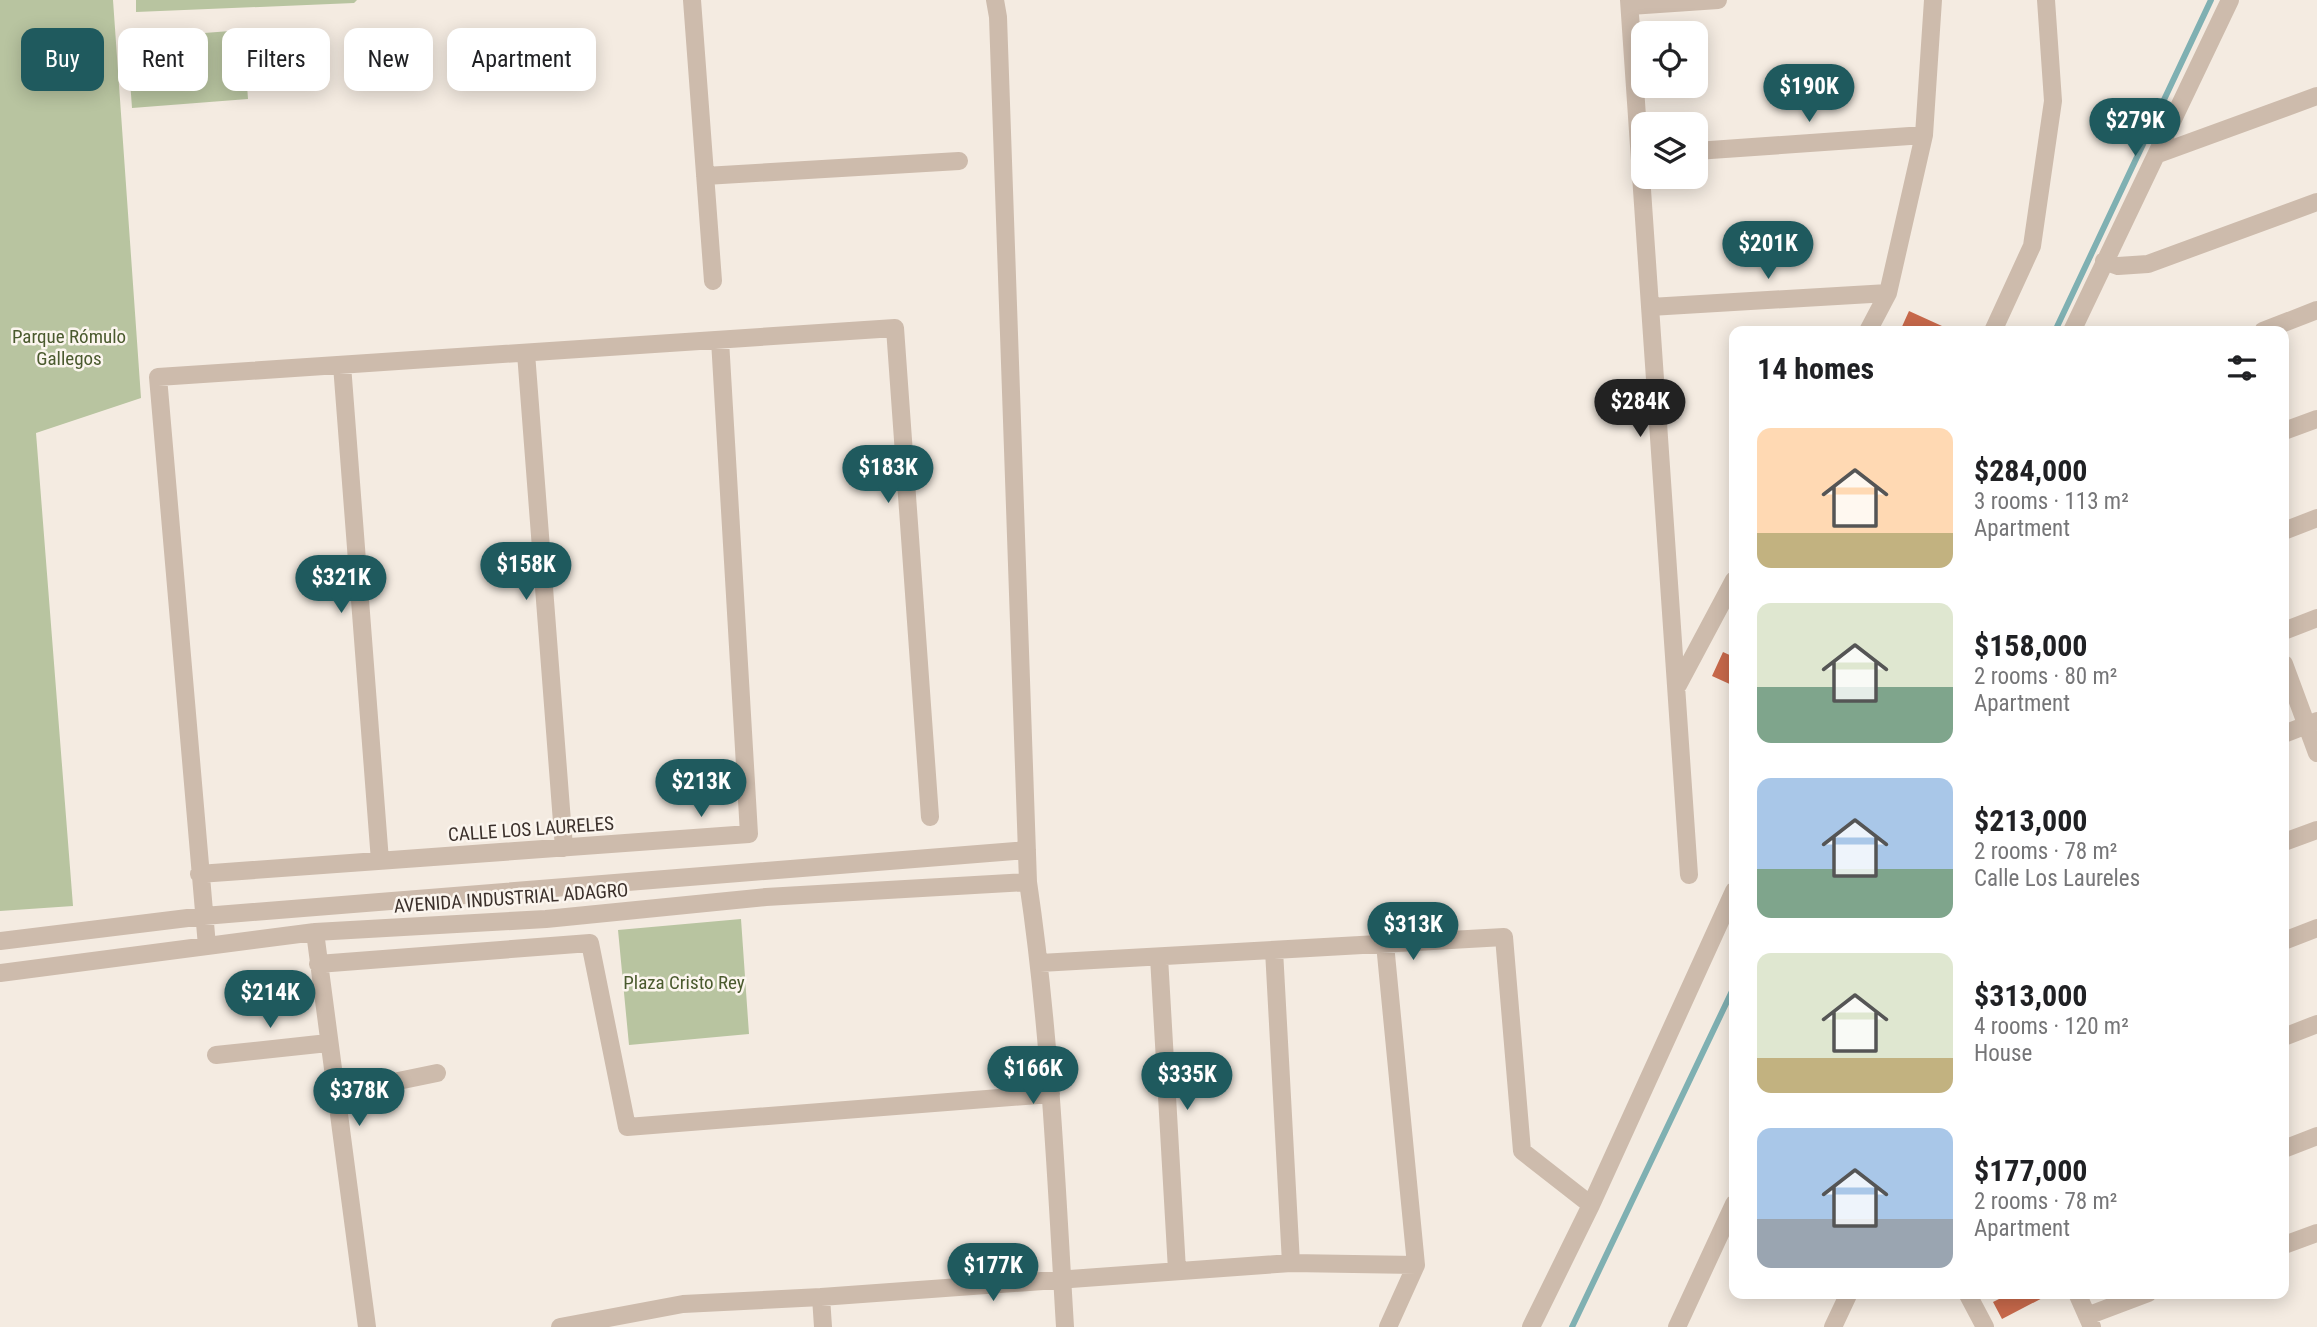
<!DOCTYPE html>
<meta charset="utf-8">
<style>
:root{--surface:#fff;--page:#f6f6f6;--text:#202124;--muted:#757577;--accent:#1f5a5e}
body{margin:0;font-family:"Roboto Condensed",sans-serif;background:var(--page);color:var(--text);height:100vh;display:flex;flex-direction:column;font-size:26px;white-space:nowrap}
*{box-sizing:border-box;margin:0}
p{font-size:23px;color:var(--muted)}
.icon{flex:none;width:38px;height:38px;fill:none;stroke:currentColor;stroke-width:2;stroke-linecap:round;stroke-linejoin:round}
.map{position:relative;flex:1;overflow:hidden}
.panel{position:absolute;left:1729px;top:326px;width:560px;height:973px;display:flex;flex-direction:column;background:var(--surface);border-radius:14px;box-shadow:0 4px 18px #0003}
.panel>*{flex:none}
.top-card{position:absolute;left:21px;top:28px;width:665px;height:63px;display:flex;gap:14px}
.fabs{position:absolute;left:1631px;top:21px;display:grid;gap:14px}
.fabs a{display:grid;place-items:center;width:77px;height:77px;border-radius:14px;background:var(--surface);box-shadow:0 4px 18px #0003;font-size:35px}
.price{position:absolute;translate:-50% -60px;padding:0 16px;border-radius:24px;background:var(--accent);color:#fff;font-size:23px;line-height:46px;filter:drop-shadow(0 2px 4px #0008)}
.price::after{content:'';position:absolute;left:50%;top:42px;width:21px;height:16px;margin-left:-10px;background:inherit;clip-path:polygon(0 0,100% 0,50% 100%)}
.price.selected{background:#222;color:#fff}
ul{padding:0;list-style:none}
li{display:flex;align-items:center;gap:21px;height:175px;padding:0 28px}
li span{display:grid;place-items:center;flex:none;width:196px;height:140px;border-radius:14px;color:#555}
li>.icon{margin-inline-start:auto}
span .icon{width:84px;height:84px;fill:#fffc;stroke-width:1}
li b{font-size:30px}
h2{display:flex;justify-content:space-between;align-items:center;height:84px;padding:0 28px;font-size:30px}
.tag{padding:0 24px;border-radius:14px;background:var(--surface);box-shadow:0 4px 18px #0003;font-size:24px;line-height:63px}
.tag.selected{background:var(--accent);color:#fff}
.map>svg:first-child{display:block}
.green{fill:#b8c4a0}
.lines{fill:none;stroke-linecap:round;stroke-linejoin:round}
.stream{stroke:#7fb0b2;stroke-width:6}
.building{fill:#c8694b}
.minor{stroke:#cdbbac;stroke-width:18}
.labels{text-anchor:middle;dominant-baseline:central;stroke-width:5;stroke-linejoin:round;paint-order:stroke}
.park-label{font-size:19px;fill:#4a5a2e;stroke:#fbf5ee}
.street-label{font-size:19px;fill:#3b302b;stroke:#fbf5ee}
</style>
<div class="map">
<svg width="2317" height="1327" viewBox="0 0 2317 1327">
<rect width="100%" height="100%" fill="#f4ebe1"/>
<!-- green -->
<path class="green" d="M0 0H113L141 398 36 433 73 906 0 911Z
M136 0H357L354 3 136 12Z
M243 30 248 99 132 108 127 39Z
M741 919 749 1034 629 1045 618 930Z"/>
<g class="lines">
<!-- stream -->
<path class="stream" d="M2055 331 2211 0
M1572 1327 1734 987"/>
</g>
<!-- building -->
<path class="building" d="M1909 311 1953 331H1900Z
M1723 652 1734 657V686L1712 676Z
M2011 1293H2052L2002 1319 1993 1302Z"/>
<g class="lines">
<!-- minor -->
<path class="minor" d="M692 0 713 281
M995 0 998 17 1028 882C1050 1030 1056 1178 1065 1327
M1629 0 1689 875
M1630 6 1718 0
M1696 151 1924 135
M2158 154 2317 96
M705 176 959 161
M2104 261 2118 266 2148 264 2317 202
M1650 307 1888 293
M1868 331 1888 293 1924 135 1933 0
M1993 331 2032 246 2053 101 2046 0
M2072 331 2230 0
M2263 331 2317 310
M526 353 564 848
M342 365 380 861
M2284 431 2317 419
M2284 531 2317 518
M2284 631 2317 618
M2284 664 2317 753
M1678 685 1734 580
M2284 734 2317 721
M2284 842 2317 830
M199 874 749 834 720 340
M315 932 367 1327
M0 941 204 916 1027 850
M2284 941 2317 928
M1385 944 1416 1265
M207 946 158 377 895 328 930 817
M1274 950 1291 1263
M1159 957 1177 1270
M1040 963 1504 937 1522 1151 1591 1205
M318 964 590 943 627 1127 1051 1094
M0 973 315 932 546 919 766 897 1028 882
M2284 1037 2317 1024
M216 1055 328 1043
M335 1094 437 1073
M2284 1149 2317 1136
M2284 1245 2317 1233
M1967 1293 1985 1327
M2077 1293 2092 1327
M821 1297 823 1327
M2087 1316 2148 1293
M560 1327 683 1304 821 1297 1291 1263 1416 1265 1388 1327
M1531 1327 1591 1205 1734 891
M1677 1327 1734 1204
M1833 1327 1849 1293"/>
</g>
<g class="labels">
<!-- park labels -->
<g class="park-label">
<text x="69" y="336">Parque Rómulo<tspan x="69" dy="22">Gallegos</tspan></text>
<text x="684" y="982">Plaza Cristo Rey</text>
</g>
<!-- street labels -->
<g class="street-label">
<text transform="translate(531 829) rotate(-4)">CALLE LOS LAURELES</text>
<text transform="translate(511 898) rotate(-4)">AVENIDA INDUSTRIAL ADAGRO</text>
</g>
</g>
</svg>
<div class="fabs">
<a><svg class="icon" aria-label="locate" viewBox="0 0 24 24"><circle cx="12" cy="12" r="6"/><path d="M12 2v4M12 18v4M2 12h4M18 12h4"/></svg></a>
<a><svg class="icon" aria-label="layers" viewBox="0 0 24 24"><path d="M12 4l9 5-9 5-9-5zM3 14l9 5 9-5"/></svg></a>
</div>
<b class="price" style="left:1809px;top:124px">$190K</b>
<b class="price" style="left:2135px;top:158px">$279K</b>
<b class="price" style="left:1768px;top:281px">$201K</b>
<b class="price selected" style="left:1640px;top:439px">$284K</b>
<b class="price" style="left:888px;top:505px">$183K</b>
<b class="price" style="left:526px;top:602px">$158K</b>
<b class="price" style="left:341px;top:615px">$321K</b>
<b class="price" style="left:701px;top:819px">$213K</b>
<b class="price" style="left:1413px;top:962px">$313K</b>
<b class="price" style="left:270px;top:1030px">$214K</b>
<b class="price" style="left:1033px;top:1106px">$166K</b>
<b class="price" style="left:1187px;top:1112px">$335K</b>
<b class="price" style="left:359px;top:1128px">$378K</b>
<b class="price" style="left:993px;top:1303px">$177K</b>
<div class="top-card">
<a class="tag selected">Buy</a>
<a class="tag">Rent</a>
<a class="tag">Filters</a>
<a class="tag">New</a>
<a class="tag">Apartment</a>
</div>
<section class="panel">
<h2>14 homes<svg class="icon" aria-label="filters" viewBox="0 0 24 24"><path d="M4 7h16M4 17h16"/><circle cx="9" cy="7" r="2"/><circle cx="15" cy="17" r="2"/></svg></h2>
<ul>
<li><span style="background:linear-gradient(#ffd9b3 75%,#c2b280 0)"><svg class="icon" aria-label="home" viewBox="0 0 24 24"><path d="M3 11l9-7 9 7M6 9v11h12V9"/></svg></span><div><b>$284,000</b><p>3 rooms · 113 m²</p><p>Apartment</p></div></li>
<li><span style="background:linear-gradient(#dfe7d0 60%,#7fa58c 0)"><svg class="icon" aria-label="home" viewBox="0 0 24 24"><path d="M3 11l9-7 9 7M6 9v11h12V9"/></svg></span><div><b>$158,000</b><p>2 rooms · 80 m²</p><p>Apartment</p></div></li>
<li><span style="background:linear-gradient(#a9c7e8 65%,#7fa58c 0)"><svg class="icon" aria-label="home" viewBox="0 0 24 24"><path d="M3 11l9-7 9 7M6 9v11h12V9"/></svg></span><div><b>$213,000</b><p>2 rooms · 78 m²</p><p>Calle Los Laureles</p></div></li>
<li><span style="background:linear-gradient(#dfe7d0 75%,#c2b280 0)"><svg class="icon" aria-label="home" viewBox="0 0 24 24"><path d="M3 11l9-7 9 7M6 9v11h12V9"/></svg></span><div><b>$313,000</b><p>4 rooms · 120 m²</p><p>House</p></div></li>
<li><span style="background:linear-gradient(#a9c7e8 65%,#9aa5b1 0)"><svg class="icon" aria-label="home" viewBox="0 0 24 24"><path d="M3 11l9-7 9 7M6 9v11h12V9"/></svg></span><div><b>$177,000</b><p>2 rooms · 78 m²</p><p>Apartment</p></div></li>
</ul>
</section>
</div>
